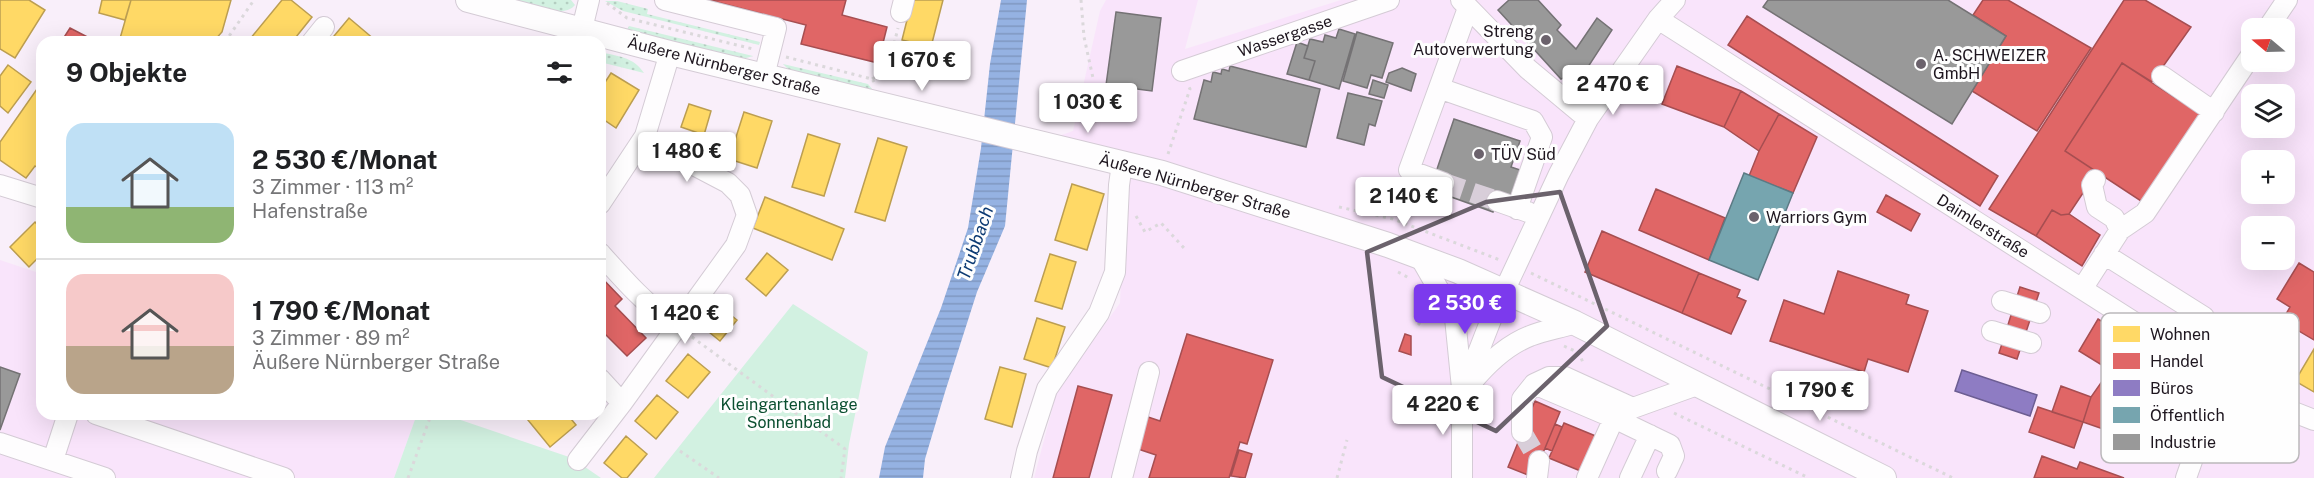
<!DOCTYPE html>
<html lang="de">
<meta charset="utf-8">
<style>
:root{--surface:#fff;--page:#f2f2f2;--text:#202124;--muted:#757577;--line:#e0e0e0;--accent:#7c3aed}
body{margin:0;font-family:"Public Sans",sans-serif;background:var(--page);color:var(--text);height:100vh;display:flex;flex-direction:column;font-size:22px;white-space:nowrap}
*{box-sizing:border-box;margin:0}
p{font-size:20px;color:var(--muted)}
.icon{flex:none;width:33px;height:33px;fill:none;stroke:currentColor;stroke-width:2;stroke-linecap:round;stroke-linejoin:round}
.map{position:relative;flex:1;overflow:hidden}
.details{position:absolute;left:36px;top:36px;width:570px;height:384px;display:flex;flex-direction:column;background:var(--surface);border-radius:18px;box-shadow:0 6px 24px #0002}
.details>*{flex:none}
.needle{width:39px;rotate:289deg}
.fabs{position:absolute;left:2241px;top:18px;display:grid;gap:12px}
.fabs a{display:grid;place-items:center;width:54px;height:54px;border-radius:12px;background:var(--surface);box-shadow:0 6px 24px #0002;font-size:30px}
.price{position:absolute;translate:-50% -51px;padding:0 14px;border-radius:6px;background:#fff;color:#222;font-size:20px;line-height:39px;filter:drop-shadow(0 2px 3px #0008)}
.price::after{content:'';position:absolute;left:50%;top:36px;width:18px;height:14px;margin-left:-9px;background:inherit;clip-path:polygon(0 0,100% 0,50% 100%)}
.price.selected{background:var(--accent);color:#fff}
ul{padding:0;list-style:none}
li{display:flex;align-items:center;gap:18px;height:150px;padding:0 30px}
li+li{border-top:2px solid var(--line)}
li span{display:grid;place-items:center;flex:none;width:168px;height:120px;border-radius:18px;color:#555}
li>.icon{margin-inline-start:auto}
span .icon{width:72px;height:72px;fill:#fffc;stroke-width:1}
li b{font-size:26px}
h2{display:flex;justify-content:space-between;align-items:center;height:72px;padding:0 30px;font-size:26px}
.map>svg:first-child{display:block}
.built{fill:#f9e4fb;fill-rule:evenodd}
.grass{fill:url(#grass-dots)}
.garden{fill:#d2f1e1}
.water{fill:url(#water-rules)}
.homes{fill:#ffd966;stroke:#bc9e51;stroke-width:1.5}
.shops{fill:#e06666;stroke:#a64e51;stroke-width:1.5}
.offices{fill:#8e7cc3;stroke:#6c5d92;stroke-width:1.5}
.public{fill:#76a5af;stroke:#5c7a84;stroke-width:1.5}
.industry{fill:#999;stroke:#747274;stroke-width:1.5}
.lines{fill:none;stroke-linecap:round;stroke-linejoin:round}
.minor-tunnel{stroke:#d8ced9;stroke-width:20;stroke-dasharray:20 10;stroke-linecap:butt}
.minor-casing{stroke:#d4cbd5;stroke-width:22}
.major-casing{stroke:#d4cbd5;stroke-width:26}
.path{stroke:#dbd8db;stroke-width:3;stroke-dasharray:3 4.5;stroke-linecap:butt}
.minor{stroke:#fefdfe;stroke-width:20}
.major{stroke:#fefdfe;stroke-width:24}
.marked{fill:none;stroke:#6b626c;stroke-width:4.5;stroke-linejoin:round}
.poi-dot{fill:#6b626c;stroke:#fefefe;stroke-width:2}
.labels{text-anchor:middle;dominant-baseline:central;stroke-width:6;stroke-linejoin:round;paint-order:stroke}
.poi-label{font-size:16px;fill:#1e161f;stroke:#fefefe;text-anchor:start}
.street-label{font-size:16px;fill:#1e161f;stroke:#fefefe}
.park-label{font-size:16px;fill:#0b4f30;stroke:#fefefe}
.water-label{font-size:18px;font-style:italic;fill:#0c3a73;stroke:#fefefe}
.key{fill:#fefefe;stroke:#bbb8bb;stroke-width:1.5}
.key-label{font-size:16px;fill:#1e161f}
</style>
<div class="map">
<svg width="2314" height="478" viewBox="0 0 2314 478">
<defs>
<pattern id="grass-dots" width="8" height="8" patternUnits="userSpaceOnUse" patternTransform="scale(1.5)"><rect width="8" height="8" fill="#d2f1e1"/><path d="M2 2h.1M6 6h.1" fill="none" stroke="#b4cec1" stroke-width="1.8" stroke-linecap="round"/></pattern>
<pattern id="water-rules" width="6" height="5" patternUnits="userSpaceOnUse" patternTransform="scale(1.5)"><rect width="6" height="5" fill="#95b2e2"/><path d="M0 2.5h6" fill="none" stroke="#8098c1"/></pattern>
</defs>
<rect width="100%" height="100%" fill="#f9effa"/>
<!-- built -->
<path class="built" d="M1106 0H1198L1185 49 1341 0H2314V478H1034L1057 391 1120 303 1126 164 1039 143 1073 131 1100 11ZM2252 28H2284V62H2252ZM2252 94H2284V128H2252ZM2252 160H2284V194H2252ZM2252 226H2284V260H2252Z
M0 260 42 274V414H417L394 478H0Z"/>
<!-- grass -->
<path class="grass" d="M509 0H571L575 5C563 20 525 4 509 0Z
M605 1H617L648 9 647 14 760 42 759 45 623 11Z
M629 26 753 56 743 59 627 30Z
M600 52C617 56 634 57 644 73L600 62Z
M783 64 868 84 873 90 790 71Z"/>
<!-- garden -->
<path class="garden" d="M793 304 868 352 849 444 845 478H654Z
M417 414H443L572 458 601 478H394Z"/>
<!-- water -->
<path class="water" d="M1001 0H1027L1005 226 977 292 945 392 925 459 923 478H879L885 447 941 308 968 228 981 148 990 64Z"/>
<!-- homes -->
<path class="homes" d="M0 0H29L45 10 15 58 0 49Z
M102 0H131L125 20 99 13Z
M131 0H231L222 32 213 42H119Z
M282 0H291L312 17 292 42H253L250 39Z
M912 0H943L931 47 902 40Z
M349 18 375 40 373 42H329Z
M8 65 31 82 8 113 0 106V76Z
M611 73 639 90 616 128 600 117V90Z
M37 89 42 92V171L35 166 26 178 0 160V142Z
M689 104 711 111 704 135 681 127Z
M744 112 772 121 757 168 729 159Z
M808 134 840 144 824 196 792 187Z
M878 138 907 147 885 221 855 212Z
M1072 184 1104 194 1087 250 1055 240Z
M765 197 844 229 832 260 753 228Z
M35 222 42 230V254L29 267 10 247Z
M767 253 788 270 766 296 746 279Z
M1050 254 1076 262 1062 309 1035 301Z
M716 303 737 320 720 341 699 324Z
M1037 318 1065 327 1052 368 1024 359Z
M2314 349V392L2295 381Z
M688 354 710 372 688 398 666 381Z
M1000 367 1026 374 1012 427 985 419Z
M657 395 678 412 656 439 635 421Z
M523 414H567L576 425 550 447Z
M626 436 647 454 627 478H622L604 463Z"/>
<!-- shops -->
<path class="shops" d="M709 0H846L842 15 887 27 878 63 801 44 806 25Z
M1983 0H2008L2091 48 2037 131 1972 91 2006 36 1973 15Z
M2124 0H2145L2191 27 2152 82 2122 63 2065 151 2097 172 2069 214 2061 215 2052 210 2036 236 1989 209Z
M1747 16 1998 176 1980 206 1728 45Z
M70 28 97 42H61Z
M2122 63 2202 115 2144 203 2065 151Z
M1677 66 1741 91 1724 127 1662 104Z
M1741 91 1779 114 1759 151 1724 127Z
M1779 114 1817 137 1793 193 1749 176 1759 151Z
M1656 189 1725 218 1709 260 1639 230Z
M1886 195 1920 214 1911 231 1877 212Z
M2052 210 2061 215 2069 214 2100 235 2082 266 2036 236Z
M1602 231 1699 273 1682 313 1585 272Z
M2299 263 2314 272V340L2282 321 2290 307 2277 299Z
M1838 271 1909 295 1906 304 1928 311 1908 372 1868 359 1864 372 1770 341 1784 300 1824 314Z
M1699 273 1740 290 1737 297 1746 301 1731 334 1682 313Z
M600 276 622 299 615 306 646 338 627 356 600 329Z
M2020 287 2039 293 2017 359 1999 353Z
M2098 319 2195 383 2172 414 2161 449 2083 422 2091 397 2110 370 2079 351Z
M1187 334 1273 360 1247 444 1240 442 1229 478H1149L1156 455 1138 449 1148 417 1160 421Z
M1405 334 1411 336V355L1399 351Z
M1078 386 1112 395 1089 478H1053Z
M2061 386 2091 397 2083 422 2052 412Z
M1535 401 1560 412 1533 477 1508 467Z
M2038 407 2083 422 2074 448 2029 432Z
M1564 423 1598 437 1583 472 1549 458Z
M1555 424 1562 427 1552 451 1545 448Z
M1239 450 1252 454 1245 478 1231 476Z
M2042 456 2077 469 2080 462 2124 478H2034Z"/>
<!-- offices -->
<path class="offices" d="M1962 370 2037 395 2030 416 1955 391Z"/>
<!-- public -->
<path class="public" d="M1744 173 1793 193 1758 280 1709 260Z"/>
<!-- industry -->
<path class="industry" d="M1509 0H1538L1561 25 1557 30 1576 49 1597 18 1612 30 1588 67 1561 79 1498 10Z
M1768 0H1948L2006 36 1952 124 1763 7Z
M1116 12 1161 18 1152 91 1106 85Z
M1339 29 1355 34 1339 89 1309 80 1315 61 1304 58 1310 39 1323 42 1325 35 1336 38Z
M1357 32 1393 43 1382 78 1371 75 1367 88 1343 81Z
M1297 42 1308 46 1304 58 1315 61 1309 80 1287 74Z
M1230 66 1320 89 1306 147 1194 119 1204 80 1211 82 1213 72 1221 74 1222 69 1229 71Z
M1402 68 1416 74 1411 91 1386 82 1389 73Z
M1373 80 1388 85 1384 98 1369 94Z
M1348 93 1382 101 1375 126 1369 124 1364 145 1337 138Z
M1454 119 1520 141 1511 167 1520 170 1510 198 1499 195 1493 212 1440 193 1447 176 1436 172Z
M0 367 20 374 0 430Z"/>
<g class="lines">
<!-- minor-tunnel -->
<path class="minor-tunnel" d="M1444 183 1497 201
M1522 432 1539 461"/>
<defs>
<path id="minor" d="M665 0 776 28 764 76
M1461 0 1528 69 1588 119
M1468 8 1439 88 1533 121 1542 137 1517 209
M901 12 904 0
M1658 19 2228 382 2281 407 2314 420
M2268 28 2287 0
M582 29 589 0
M312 42 324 27
M1182 71 1389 0
M2162 76 2214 112
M1439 88 1409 170 1444 183
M2095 180 2092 185 2097 207 2114 218 2120 230
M0 185 42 198
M1497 201 1528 212
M600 204 645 136 670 53
M600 253C624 280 646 305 676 326
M2104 254 2204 317
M1420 257 1455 318 1462 388
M2082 289 2120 230 2145 213 2252 54
M2002 301 2040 313
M1992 331 2031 343
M600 379 622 403 736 245 747 215 740 195 728 183 667 151 645 136
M1472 382C1487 364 1507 345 1530 336 1544 330 1561 328 1575 323
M1534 384 1614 418 1587 478
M96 414 284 478
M1614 418 1670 445 1674 456 1667 471
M1522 432V399L1534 384 1549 377H1565L1633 408 1697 385
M0 443 105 478
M53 460 68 414
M578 460 622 403
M1021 478 1027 451 1047 389 1099 313 1115 272 1119 185 1122 164
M1122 478 1149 372
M1462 478V394L1492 317 1559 174 1588 119 1658 19 1675 0
M1537 478 1539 461
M1630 478 1650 435
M2186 478 2214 398 2228 382"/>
<path id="major" d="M468 0 670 53 1162 173 1388 245 1458 271 1575 323 1884 478"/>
</defs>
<!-- minor casing -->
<use href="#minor" class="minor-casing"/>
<!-- major casing -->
<use href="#major" class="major-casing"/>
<!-- path -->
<path class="path" d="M1081 0 1084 37 1093 78
M607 3 627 18 753 49
M225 42 254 0
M786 57 872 79 874 82
M872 79 888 69 898 28
M1168 154 1190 89 1189 87
M1339 207 1393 219 1500 260
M1136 216 1145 232 1161 223 1184 248
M1398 272 1411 279
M1531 273 1953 478
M1418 325 1430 311
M692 337 845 449 841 478
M1564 346 1579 353 1584 365
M1674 413 1809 478
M680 451 719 478
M408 478 431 415
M1337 478 1347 440"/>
<!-- minor -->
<use href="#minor" class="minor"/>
<!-- major -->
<use href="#major" class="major"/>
</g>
<!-- marked area -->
<path class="marked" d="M1560 192 1607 326 1496 431 1382 377 1367 252 1486 202Z"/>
<!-- markers -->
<g class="poi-dot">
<circle cx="1546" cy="40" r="6"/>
<circle cx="1921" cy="64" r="6"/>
<circle cx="1479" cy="154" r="6"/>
<circle cx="1754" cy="217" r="6"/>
</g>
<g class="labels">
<!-- poi labels -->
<g class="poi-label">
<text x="1534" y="31" text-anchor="end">Streng<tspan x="1534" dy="18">Autoverwertung</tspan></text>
<text x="1933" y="55">A. SCHWEIZER<tspan x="1933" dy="18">GmbH</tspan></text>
<text x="1491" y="154">TÜV Süd</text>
<text x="1766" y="217">Warriors Gym</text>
</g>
<!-- street labels -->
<g class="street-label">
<text transform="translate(1285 36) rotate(-19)">Wassergasse</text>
<text transform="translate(724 66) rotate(14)">Äußere Nürnberger Straße</text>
<text transform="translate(1195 186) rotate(16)">Äußere Nürnberger Straße</text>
<text transform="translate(1983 226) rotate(32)">Daimlerstraße</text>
</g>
<!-- park labels -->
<g class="park-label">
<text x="789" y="404">Kleingartenanlage<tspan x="789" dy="18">Sonnenbad</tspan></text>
</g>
<!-- water labels -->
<g class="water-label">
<text transform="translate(975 243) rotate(-71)">Trubbach</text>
</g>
</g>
<!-- legend -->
<rect x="2101" y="313" width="198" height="150" rx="9" class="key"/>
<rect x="2113" y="326" width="27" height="16" fill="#ffd966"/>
<rect x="2113" y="353" width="27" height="16" fill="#e06666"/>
<rect x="2113" y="380" width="27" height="16" fill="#8e7cc3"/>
<rect x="2113" y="407" width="27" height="16" fill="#76a5af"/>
<rect x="2113" y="434" width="27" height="16" fill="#999"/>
<g class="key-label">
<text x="2150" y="340">Wohnen</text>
<text x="2150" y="367">Handel</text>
<text x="2150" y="394">Büros</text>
<text x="2150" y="421">Öffentlich</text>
<text x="2150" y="448">Industrie</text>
</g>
</svg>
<div class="fabs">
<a><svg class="needle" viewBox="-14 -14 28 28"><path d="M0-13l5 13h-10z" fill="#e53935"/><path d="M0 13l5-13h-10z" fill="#757577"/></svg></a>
<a><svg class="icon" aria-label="layers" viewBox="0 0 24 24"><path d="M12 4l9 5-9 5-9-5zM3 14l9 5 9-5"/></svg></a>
<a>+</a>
<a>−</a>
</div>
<b class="price" style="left:922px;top:92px">1 670 €</b>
<b class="price" style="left:1613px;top:116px">2 470 €</b>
<b class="price" style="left:1088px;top:134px">1 030 €</b>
<b class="price" style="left:687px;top:183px">1 480 €</b>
<b class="price" style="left:1404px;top:228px">2 140 €</b>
<b class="price selected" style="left:1465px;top:335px">2 530 €</b>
<b class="price" style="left:685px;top:345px">1 420 €</b>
<b class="price" style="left:1820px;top:422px">1 790 €</b>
<b class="price" style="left:1443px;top:436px">4 220 €</b>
<section class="details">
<h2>9 Objekte<svg class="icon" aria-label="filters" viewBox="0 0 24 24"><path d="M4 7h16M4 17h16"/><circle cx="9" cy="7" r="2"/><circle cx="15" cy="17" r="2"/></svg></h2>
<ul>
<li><span style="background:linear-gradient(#bfe0f5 70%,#8fb573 0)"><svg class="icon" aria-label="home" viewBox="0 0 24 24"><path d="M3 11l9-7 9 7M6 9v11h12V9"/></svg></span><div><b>2 530 €/Monat</b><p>3 Zimmer · 113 m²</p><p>Hafenstraße</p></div></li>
<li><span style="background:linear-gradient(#f6c9c9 60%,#b9a48a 0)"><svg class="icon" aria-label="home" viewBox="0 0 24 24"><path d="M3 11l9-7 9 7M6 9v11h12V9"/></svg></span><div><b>1 790 €/Monat</b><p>3 Zimmer · 89 m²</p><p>Äußere Nürnberger Straße</p></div></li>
</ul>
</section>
</div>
